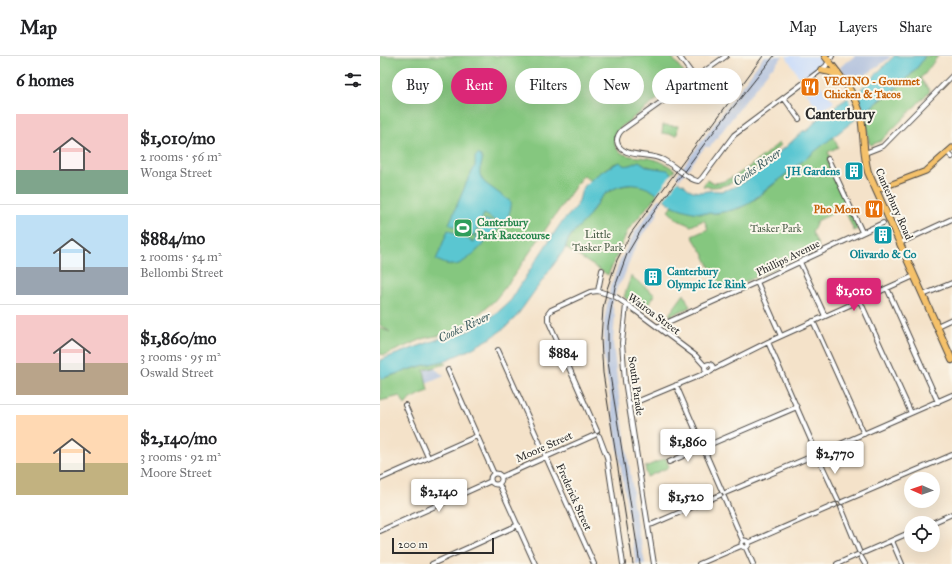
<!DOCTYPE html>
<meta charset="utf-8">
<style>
:root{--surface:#fff;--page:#f2f2f2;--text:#202124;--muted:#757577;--line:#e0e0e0;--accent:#db2777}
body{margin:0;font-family:"IM FELL Great Primer",serif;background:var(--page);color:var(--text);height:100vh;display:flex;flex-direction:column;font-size:15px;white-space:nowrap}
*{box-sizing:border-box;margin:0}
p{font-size:13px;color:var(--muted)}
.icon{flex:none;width:22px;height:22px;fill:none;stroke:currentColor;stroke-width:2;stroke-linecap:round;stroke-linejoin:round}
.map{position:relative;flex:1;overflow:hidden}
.sheet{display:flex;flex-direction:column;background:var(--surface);width:380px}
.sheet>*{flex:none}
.hud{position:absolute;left:12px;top:12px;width:380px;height:36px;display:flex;gap:8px}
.needle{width:26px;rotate:272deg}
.buttons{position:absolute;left:524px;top:416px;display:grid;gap:8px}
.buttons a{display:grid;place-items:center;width:36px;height:36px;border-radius:50%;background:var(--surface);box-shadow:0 4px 16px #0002;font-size:20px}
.scale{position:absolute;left:12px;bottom:10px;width:102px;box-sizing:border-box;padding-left:4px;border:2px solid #2b2b2b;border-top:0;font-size:11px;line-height:14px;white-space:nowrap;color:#2b2b2b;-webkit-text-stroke:3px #fbf7ec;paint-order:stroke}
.price{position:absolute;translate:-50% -34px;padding:0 9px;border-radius:4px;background:#fff;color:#222;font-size:13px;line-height:26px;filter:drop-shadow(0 1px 2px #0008)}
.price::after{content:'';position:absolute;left:50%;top:24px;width:12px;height:9px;margin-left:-6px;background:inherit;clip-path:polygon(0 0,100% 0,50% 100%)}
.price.current{background:var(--accent);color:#fff}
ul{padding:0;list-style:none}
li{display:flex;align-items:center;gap:12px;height:100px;padding:0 16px}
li+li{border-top:1px solid var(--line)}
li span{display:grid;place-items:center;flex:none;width:112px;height:80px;border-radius:0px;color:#555}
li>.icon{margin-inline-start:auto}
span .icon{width:48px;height:48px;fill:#fffc;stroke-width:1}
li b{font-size:17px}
h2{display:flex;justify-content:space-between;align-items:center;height:48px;padding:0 16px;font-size:17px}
.tag{padding:0 14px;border-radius:18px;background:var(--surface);box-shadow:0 4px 16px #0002;font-size:14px;line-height:36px}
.tag.current{background:var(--accent);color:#fff}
header{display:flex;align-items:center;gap:24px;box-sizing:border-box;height:56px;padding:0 20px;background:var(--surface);border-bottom:1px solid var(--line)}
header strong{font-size:19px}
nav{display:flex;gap:22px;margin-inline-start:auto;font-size:14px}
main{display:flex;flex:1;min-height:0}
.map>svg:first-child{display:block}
.built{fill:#cadcf9}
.industrial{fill:#b7c5de}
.green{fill:#85c77f;stroke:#587955}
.water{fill:#5ac6d1;stroke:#42787e}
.pier{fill:#f4e2c9}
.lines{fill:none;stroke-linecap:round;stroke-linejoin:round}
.minor-casing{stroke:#494643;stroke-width:6}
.major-casing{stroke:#494643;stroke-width:7}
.highway-casing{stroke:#494643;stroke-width:8}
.minor{stroke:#fff;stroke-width:4}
.major{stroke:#f5c16b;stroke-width:5}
.highway{stroke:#f5c16b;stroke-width:6}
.rail{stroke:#2b2b2b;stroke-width:1}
.labels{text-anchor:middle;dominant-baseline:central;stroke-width:4;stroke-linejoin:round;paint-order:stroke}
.food-label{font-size:11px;font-weight:bold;fill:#c56008;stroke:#fbf7ec;text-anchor:start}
.culture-label{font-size:11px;font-weight:bold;fill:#0d838f;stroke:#fbf7ec;text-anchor:end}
.street-label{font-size:11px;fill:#2b2b2b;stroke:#fbf7ec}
.leisure-label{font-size:11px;font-weight:bold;fill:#27864d;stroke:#fbf7ec;text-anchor:start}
.park-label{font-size:11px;fill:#465a44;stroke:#fbf7ec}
.water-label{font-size:12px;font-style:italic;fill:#395a5d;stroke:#fbf7ec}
.district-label{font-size:15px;font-weight:bold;fill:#2b2b2b;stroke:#fbf7ec}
</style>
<header>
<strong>Map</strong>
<nav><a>Map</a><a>Layers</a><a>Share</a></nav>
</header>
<main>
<section class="sheet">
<h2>6 homes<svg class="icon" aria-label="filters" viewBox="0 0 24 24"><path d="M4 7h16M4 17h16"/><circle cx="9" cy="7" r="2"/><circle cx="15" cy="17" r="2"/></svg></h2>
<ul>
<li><span style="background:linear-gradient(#f6c9c9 70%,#7fa58c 0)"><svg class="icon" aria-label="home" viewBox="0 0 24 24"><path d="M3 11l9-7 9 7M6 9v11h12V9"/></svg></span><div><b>$1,010/mo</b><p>2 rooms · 56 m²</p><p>Wonga Street</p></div></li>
<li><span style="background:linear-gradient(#bfe0f5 65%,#9aa5b1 0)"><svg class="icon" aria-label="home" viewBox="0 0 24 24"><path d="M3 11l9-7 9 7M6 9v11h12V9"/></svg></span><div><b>$884/mo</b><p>2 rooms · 54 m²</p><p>Bellombi Street</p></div></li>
<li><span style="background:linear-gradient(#f6c9c9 60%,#b9a48a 0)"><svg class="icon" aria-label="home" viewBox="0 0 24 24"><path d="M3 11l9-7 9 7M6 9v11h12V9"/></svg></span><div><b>$1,860/mo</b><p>3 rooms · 95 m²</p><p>Oswald Street</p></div></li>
<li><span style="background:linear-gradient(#ffd9b3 60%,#c2b280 0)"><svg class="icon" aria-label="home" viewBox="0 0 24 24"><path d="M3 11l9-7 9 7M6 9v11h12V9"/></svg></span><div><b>$2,140/mo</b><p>3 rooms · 92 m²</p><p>Moore Street</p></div></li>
</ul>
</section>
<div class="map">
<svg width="572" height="508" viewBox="0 0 572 508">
<rect width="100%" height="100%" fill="#fbf7ec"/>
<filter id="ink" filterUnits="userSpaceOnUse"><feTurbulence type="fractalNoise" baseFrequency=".025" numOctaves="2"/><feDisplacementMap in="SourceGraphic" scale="8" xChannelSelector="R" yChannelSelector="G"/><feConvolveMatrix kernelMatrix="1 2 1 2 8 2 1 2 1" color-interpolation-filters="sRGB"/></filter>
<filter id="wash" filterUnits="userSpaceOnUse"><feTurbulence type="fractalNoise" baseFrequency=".012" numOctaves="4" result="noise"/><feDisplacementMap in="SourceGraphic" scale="16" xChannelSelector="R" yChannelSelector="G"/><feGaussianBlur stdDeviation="0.9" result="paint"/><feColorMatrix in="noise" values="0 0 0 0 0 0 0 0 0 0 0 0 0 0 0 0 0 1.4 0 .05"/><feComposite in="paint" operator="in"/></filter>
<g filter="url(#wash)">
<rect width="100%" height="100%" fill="#f4e2c9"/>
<!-- built -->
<path class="built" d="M406 0H438L443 8 421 24Z
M437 25 454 46 441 56 423 33Z"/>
<!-- industrial -->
<path class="industrial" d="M384 0H403L392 12H391L373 35 330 91H325L278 151 277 160 262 179 253 196 243 223 237 231 232 249 235 260 233 287 239 341 253 435 252 442 259 480 261 487 265 508H256L224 303V266L230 232 240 205 255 176Z
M475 0H510L511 1 473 28 460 11Z
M53 311 64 320 46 328 44 314Z"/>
<!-- green -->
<path class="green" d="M0 0H291L304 17V23L241 71C236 76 234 80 235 88 239 104 261 99 273 103 281 105 288 109 295 114L292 118C284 111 271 114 262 107L246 110 237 107C228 109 218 119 210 125L203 119 130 225 115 244 100 257 79 273 62 279 45 282 5 299 0 298V272L10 276 0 269Z
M545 0H558L544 19 540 22 550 35 501 85 491 89 489 87 485 56C506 40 532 24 545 0Z
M283 69 298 70 297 79 282 77Z
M453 80 458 91 448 96 450 102 447 104 478 173 474 175 464 152 437 165 432 176 439 191 348 234 336 225 324 199 312 180 328 173 324 164 311 170 298 164 288 155 293 149 321 157H338L360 152 377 142Z
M399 87 401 89C379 107 354 137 323 130L327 124C342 138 386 97 399 87Z
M254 128 267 131 278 138 248 174 228 219 187 193 186 189 193 175 210 158 220 143 224 139 237 131Z
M251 220 275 239 264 255 244 241Z
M304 238 310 251 290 260V257Z
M64 305 66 308 44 314 48 335 30 343 25 349 20 340 0 345V323L41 310Z
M286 402 289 411 267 421 265 411Z"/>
<!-- water -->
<path class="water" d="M514 0H545L540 8 528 22 368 148C345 159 318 161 294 150 288 147 283 142 277 138 260 125 240 126 224 139 217 145 213 154 208 161 200 171 187 179 185 193L136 261 126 271 111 282 89 294 64 305 41 310 0 323V304L67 280 69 279 72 281C94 275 115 260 131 244 147 218 164 192 181 167 186 161 195 154 197 149 200 144 200 139 202 134 208 123 229 110 240 106L243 109C249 111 253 107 259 105L268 111 288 114 300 127 304 128C308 136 320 137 328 135 333 134 336 135 341 135 348 134 357 130 364 126 373 120 382 105 393 104 395 100 401 93 406 91L423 75H427L436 65 451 53 479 35Z
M98 98 101 100C106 109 93 113 105 127L131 146C132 152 128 163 123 168 116 167 111 161 104 158L94 180 69 168 88 123 93 114 95 109V101Z
M105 163 121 170C112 179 87 208 75 209 68 210 62 206 56 204L68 174 94 186Z"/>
<!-- pier -->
<path class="pier" d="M476 35 485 59 476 65 468 41Z
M293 116 299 123 283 145 276 139Z"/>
</g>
<g filter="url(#ink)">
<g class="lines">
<defs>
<path id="minor" d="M299 0 315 22
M346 0 242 74C239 77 237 81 237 85 239 102 269 97 281 103 292 107 309 125 319 125L322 122 354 79 441 14 446 10 452 0
M404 42 419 63
M567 96 572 101
M485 97 503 90 572 20
M448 103 482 176
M520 187 572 163
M420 206 445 260
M377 226 401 280
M507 232 558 346
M218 235 222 214
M543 239 572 227
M480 245 531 357
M246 249 242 287 245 325 274 508
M433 265 484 378
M557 270 572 263
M277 271 377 226 503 167
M388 286 434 391 440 397
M118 294 214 508
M325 312a4 4 0 1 1 8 0a4 4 0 1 1-8 0Z
M68 314 114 418
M332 314 388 286 534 220
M296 329 342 435
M25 349 48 401
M249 349 328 316
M217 375 168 264V258L171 254 210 236 218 235 236 241 256 255 316 300 325 310
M219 380 227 401 243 508
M440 397 572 339
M438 401 458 444
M289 406 417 351
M110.5 423a5.5 5.5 0 1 1 11 0a5.5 5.5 0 1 1-11 0Z
M121 421 215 379
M0 423 97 380
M119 428 155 508
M345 437 435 399
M344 441 363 485
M462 446 572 399
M461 451 479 495
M552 467 572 458
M268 469 273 468 340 439
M0 475 111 425
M361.5 488a3.5 3.5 0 1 1 7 0a3.5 3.5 0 1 1-7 0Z
M512 485 522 508
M368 487 455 449
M366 492 373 508
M483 497 531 476
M481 501 485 508
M52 508 138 469
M319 508 361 490
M457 508 477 499"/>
<path id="major" d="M496 134 546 115 572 92"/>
<path id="highway" d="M445 0C459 19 476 37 481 61 484 79 483 98 488 116L572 304
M441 14 450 16 459 20"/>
</defs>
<!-- minor casing -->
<use href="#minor" class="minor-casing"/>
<!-- major casing -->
<use href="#major" class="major-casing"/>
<!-- highway casing -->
<use href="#highway" class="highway-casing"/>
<!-- minor -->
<use href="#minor" class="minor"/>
<!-- major -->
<use href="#major" class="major"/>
<!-- highway -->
<use href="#highway" class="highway"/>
<!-- rail -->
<path class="rail" d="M330 72 383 0
M253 508 223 317 221 283 223 252 227 233 237 204 251 177 331 68
M260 508 228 306V270L235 231 247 198 263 171 328 83 394 0"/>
</g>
</g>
<!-- icons -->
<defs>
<symbol id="restaurant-square" viewBox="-11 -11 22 22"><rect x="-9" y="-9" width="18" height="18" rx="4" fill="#e8710a" stroke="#fbf7ec"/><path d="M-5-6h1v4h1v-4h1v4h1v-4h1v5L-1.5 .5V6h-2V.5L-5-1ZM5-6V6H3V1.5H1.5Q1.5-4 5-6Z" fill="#fff"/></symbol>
<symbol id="building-square" viewBox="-11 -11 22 22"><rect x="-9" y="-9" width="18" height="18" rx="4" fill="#0f9aa8" stroke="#fbf7ec"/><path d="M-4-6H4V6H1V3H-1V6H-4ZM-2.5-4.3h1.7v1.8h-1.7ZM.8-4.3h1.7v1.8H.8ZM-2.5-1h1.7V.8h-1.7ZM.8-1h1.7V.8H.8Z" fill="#fff"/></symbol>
<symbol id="stadium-square" viewBox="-11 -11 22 22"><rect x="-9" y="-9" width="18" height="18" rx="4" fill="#2e9e5b" stroke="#fbf7ec"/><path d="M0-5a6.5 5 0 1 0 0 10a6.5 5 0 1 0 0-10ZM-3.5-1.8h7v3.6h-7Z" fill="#fff"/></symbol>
</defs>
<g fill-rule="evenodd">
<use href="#restaurant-square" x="419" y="20" width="22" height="22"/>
<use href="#building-square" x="463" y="104" width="22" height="22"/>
<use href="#restaurant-square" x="483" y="142" width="22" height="22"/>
<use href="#stadium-square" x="72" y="161" width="22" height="22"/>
<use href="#building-square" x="492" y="168" width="22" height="22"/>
<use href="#building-square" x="262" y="210" width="22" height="22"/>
</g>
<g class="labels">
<!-- food labels -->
<g class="food-label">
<text x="444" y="25">VECINO - Gourmet<tspan x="444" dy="13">Chicken &amp; Tacos</tspan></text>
<text x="480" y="153" text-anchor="end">Pho Mom</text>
</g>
<!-- culture labels -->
<g class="culture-label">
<text x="460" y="115">JH Gardens</text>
<text x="503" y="198" text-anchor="middle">Olivardo &amp; Co</text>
<text x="287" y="215" text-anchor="start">Canterbury<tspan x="287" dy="13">Olympic Ice Rink</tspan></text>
</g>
<!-- street labels -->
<g class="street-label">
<text transform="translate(514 148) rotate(66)">Canterbury Road</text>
<text transform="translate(408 202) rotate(-26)">Phillips Avenue</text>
<text transform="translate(274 258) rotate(36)">Wairoa Street</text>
<text transform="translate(256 330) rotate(82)">South Parade</text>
<text transform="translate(164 391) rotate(-24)">Moore Street</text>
<text transform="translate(194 441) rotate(66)">Frederick Street</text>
</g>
<!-- leisure labels -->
<g class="leisure-label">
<text x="97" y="166">Canterbury<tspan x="97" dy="13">Park Racecourse</tspan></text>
</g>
<!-- park labels -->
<g class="park-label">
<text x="396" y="172">Tasker Park</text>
<text x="218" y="178">Little<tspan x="218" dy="13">Tasker Park</tspan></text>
</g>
<!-- water labels -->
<g class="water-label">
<text transform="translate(377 111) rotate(-35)">Cooks River</text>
<text transform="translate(84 271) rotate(-25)">Cooks River</text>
</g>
<!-- district labels -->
<g class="district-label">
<text x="460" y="58">Canterbury</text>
</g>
</g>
</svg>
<div class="buttons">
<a><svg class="needle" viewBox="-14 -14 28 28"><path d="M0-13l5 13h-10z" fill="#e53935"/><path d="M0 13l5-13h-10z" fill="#757577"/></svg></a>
<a><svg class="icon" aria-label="locate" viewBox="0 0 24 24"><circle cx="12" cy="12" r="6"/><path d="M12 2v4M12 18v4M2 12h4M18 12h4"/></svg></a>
</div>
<div class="scale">200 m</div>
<b class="price current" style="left:474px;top:256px">$1,010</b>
<b class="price" style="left:183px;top:318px">$884</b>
<b class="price" style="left:308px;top:407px">$1,860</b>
<b class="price" style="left:455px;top:419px">$2,770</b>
<b class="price" style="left:59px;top:457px">$2,140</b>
<b class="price" style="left:306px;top:462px">$1,520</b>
<div class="hud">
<a class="tag">Buy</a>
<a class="tag current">Rent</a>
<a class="tag">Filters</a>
<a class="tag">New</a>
<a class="tag">Apartment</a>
</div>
</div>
</main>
